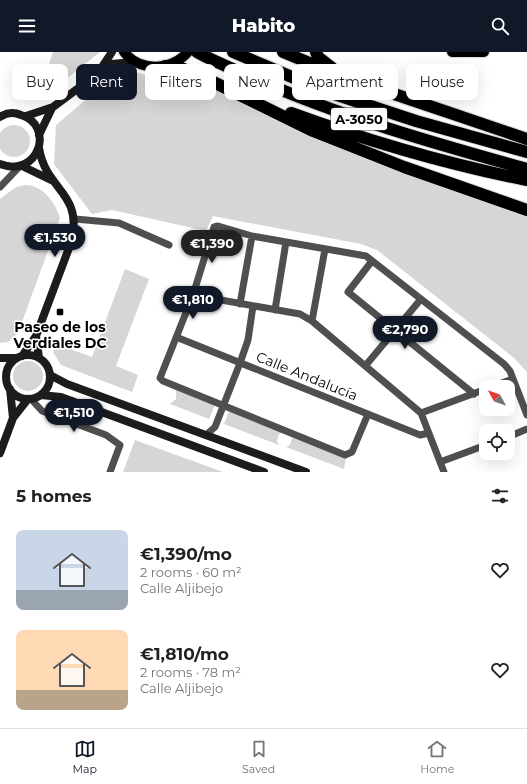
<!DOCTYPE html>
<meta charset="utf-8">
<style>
:root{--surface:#fff;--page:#f6f6f6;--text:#202124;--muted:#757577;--line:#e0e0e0;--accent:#111827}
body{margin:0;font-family:Montserrat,sans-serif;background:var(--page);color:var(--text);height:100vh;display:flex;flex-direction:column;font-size:15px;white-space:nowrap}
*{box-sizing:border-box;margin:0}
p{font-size:13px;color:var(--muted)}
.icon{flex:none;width:22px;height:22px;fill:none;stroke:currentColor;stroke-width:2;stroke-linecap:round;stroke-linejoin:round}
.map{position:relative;height:420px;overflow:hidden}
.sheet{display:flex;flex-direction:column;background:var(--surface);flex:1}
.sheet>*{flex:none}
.banner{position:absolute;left:12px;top:12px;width:503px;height:36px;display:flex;gap:8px}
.needle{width:26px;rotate:310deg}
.fabs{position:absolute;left:479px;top:328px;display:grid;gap:8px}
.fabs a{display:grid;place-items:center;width:36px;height:36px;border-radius:8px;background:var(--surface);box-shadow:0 4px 16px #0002;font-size:20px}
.price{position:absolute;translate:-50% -34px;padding:0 9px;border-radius:14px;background:var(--accent);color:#fff;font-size:13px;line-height:26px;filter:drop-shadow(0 1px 2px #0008)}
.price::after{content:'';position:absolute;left:50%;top:24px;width:12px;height:9px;margin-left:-6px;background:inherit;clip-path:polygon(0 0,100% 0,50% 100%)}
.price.on{background:#222;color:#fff}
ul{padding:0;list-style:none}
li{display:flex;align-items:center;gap:12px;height:100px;padding:0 16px}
li span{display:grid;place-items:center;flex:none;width:112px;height:80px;border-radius:8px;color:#555}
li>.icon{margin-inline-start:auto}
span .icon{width:48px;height:48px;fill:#fffc;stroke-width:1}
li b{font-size:17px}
h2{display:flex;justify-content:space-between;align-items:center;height:48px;padding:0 16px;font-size:17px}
.chip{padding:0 14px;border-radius:8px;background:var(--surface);box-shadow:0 4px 16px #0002;font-size:14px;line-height:36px}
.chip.on{background:var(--accent);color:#fff}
header{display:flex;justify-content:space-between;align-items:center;height:52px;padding:0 16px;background:var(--accent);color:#fff;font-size:18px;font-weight:800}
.tab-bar{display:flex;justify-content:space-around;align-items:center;height:56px;border-top:1px solid var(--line);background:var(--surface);font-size:11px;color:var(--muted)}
.tab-bar a{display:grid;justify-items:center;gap:2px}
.tab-bar .on{color:var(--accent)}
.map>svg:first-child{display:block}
.green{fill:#d6d6d6}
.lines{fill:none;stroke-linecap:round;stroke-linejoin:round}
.primary-casing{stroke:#dbdbdb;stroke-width:12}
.highway-casing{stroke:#dbdbdb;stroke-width:14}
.street{stroke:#4f4f4f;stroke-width:7}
.secondary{stroke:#1c1c1c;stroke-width:8}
.primary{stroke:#000;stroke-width:10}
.highway{stroke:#000;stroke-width:12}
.poi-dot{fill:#000;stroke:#fff;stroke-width:1.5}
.labels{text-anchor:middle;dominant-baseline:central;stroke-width:3;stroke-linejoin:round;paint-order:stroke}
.shield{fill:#fff;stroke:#4c4c4c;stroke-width:1}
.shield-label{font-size:13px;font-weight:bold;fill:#000}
.poi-label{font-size:14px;font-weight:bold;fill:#000;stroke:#fff}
.street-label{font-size:14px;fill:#000;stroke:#fff}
</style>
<header><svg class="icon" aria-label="menu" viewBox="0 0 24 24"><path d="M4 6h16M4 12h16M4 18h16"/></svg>Habito<svg class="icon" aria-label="search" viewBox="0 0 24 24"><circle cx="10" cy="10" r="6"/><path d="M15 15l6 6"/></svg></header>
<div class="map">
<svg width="527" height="420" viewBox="0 0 527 420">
<rect width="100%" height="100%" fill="#fff"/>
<!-- green -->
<path class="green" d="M53 0H100L40 48 38 46Z
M128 18C139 21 148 24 159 25 171 25 177 22 190 26L306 83 397 119 527 165V320L514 306 377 198 361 192 213 164 206 179 112 158 92 162 54 112 56 73 120 19Z
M-2 89a16 16 0 1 1 32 0a16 16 0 1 1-32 0Z
M25 133C43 133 55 150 60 166L18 281 8 290 0 291V147L16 135Z
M125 217 149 227 116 314 138 323 132 340 61 313 53 300 56 292 92 305Z
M13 324a15 15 0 1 1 30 0a15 15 0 1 1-30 0Z
M176 337 215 353 209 367 170 352 176 347Z
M229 359 283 380 279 382 277 389 279 393 224 372Z
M289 382 346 405 344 417 286 395 290 393 292 386Z
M135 388 223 420H123Z"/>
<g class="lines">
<defs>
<path id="primary" d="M124 0C140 20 171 19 188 0
M452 0H484"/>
<path id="highway" d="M197 0C213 9 231 16 249 24 338 64 433 91 527 117
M233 0 325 39 416 69 527 100
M283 0 341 24 527 87
M316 0 318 5 332 16
M165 14H175L197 22 313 79 404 115 527 158
M291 61C368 89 446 112 527 128"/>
</defs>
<!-- primary casing -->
<use href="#primary" class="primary-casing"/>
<!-- highway casing -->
<use href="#highway" class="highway-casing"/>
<!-- street -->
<path class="street" d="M0 135 20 114
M75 167 119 171 169 193
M372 209 348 240 474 342
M193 243 300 262 312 269 421 361 444 420
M240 252 252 184
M275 258 286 190
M312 269 325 197
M176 285 420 383 429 381
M366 313 421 247
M491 335 513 327
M31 347 42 359 106 383 120 393 110 420
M421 361 486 337
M368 362 352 400 345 403 163 329 160 326 193 243 214 175 218 174 252 184 366 204 504 312 510 319 527 363
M206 383 215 375 240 311 248 288 253 254
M508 385 527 377
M440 410 486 393"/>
<!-- secondary -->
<path class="secondary" d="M102 15 112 0
M26 64 53 55 111 12 135 10
M0 65C6 61 14 60 21 63 56 74 38 127 0 112
M39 83 52 56
M22 114 51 128
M36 284 39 306
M6 325a22 22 0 1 1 44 0a22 22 0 1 1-44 0Z
M22 304 36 284 72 188C82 139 46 139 39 96
M0 306H17
M50 323 67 332 306 420
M10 337 13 366
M41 343 61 345 264 420
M0 401 13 366 28 347"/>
<!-- primary -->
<use href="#primary" class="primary"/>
<!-- highway -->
<use href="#highway" class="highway"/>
</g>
<!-- markers -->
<rect class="poi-dot" x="56" y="256" width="8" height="8" rx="2"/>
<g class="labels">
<!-- shield labels -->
<rect class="shield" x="331" y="56" width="56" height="22" rx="3"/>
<g class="shield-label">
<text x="359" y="67">A-3050</text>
</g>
<!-- poi labels -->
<g class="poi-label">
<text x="60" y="275">Paseo de los<tspan x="60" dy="16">Verdiales DC</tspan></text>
</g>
<!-- street labels -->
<g class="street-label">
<text transform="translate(307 324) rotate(22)">Calle Andalucía</text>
</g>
</g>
</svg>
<div class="fabs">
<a><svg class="needle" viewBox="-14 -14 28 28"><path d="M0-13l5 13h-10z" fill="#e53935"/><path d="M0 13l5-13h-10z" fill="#757577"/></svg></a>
<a><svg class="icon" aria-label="locate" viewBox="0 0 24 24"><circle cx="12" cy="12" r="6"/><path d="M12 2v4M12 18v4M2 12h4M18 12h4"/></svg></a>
</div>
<b class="price" style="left:55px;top:206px">€1,530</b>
<b class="price on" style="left:212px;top:212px">€1,390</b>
<b class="price" style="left:193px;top:268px">€1,810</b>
<b class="price" style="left:405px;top:298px">€2,790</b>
<b class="price" style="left:74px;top:381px">€1,510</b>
<div class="banner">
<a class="chip">Buy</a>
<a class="chip on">Rent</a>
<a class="chip">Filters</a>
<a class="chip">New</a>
<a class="chip">Apartment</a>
<a class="chip">House</a>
</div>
</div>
<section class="sheet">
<h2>5 homes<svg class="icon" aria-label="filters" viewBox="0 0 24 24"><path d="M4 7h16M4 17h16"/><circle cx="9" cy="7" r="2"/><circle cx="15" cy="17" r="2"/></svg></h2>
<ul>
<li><span style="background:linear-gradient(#c9d6e8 75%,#9aa5b1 0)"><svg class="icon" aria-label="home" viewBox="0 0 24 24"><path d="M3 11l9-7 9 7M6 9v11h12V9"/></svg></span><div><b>€1,390/mo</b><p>2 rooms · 60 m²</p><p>Calle Aljibejo</p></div><svg class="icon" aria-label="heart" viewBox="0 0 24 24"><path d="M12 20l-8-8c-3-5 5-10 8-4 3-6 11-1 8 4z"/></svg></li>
<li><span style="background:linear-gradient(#ffd9b3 75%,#b9a48a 0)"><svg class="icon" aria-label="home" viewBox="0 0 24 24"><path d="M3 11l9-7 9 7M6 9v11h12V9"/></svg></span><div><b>€1,810/mo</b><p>2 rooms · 78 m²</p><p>Calle Aljibejo</p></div><svg class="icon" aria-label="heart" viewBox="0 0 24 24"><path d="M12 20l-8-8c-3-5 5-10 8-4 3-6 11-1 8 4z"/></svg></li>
</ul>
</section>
<nav class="tab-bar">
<a class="on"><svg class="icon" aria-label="map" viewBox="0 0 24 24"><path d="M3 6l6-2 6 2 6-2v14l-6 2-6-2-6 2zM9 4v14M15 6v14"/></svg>Map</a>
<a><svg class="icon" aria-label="saved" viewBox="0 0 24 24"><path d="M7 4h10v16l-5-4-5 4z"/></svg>Saved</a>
<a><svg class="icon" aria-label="home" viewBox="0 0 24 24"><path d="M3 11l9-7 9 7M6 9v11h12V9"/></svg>Home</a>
</nav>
